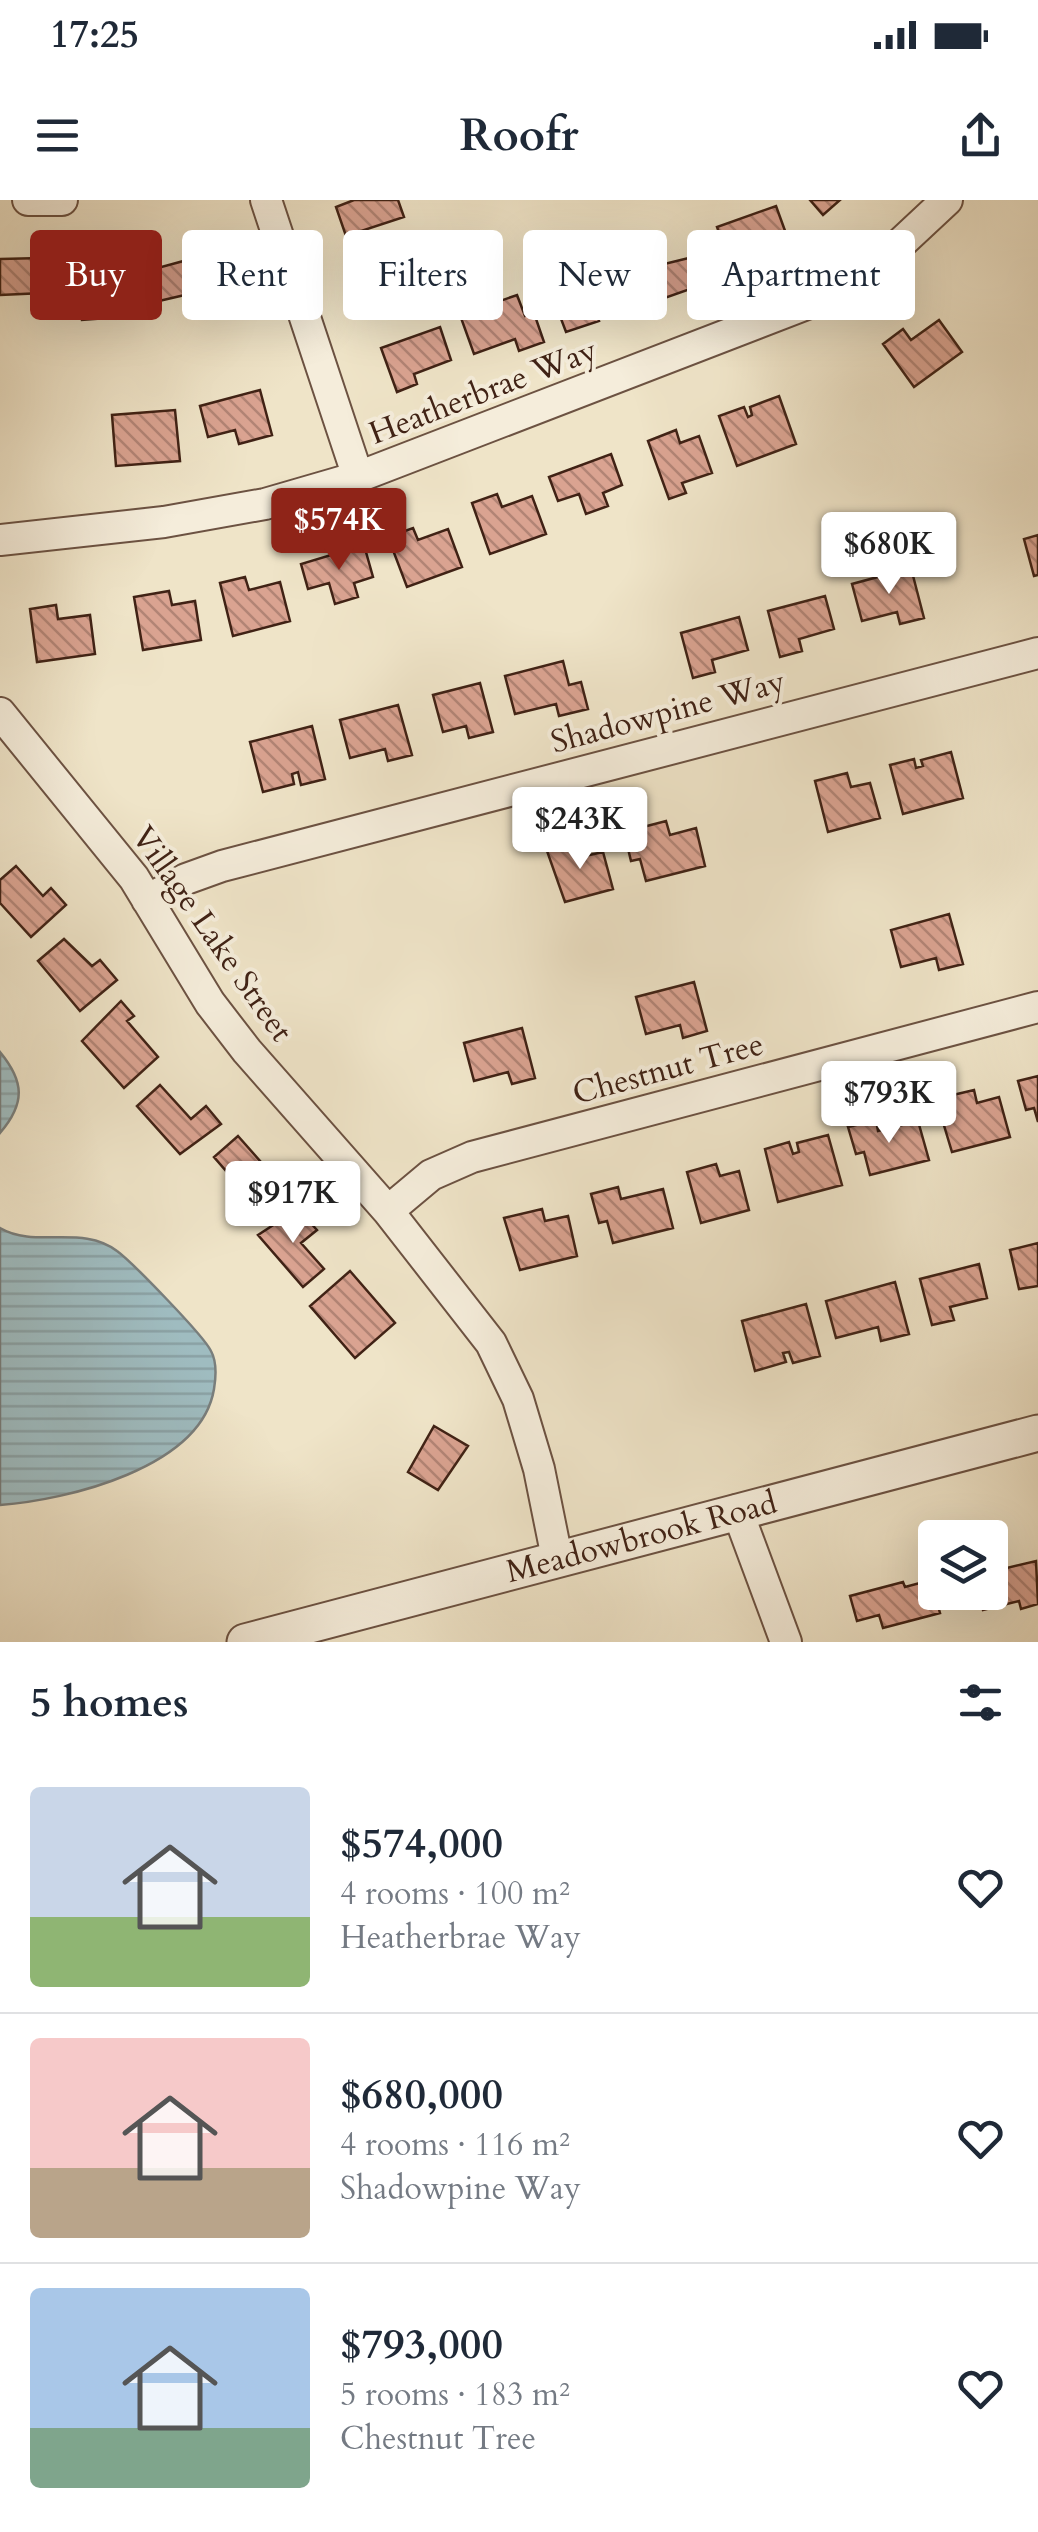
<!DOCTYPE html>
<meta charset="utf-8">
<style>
:root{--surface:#fff;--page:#f2f2f3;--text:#1f2937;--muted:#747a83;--line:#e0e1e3;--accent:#8f2418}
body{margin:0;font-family:Cardo,serif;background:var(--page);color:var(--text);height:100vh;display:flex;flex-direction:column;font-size:38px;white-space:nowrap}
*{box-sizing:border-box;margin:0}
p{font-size:32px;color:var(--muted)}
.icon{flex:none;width:55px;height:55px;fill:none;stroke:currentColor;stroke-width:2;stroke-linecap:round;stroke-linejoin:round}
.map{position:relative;height:1442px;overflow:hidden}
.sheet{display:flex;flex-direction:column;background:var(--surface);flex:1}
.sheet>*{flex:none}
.top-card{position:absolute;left:30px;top:30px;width:980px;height:90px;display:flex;gap:20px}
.controls{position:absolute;left:918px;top:1320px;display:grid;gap:20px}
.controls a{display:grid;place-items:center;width:90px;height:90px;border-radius:10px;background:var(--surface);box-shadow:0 10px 40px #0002;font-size:50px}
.price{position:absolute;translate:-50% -85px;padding:0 22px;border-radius:10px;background:#fff;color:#222;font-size:32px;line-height:65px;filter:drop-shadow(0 2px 5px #0008)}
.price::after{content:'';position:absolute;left:50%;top:60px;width:30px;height:22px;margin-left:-15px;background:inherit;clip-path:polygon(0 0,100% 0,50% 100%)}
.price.current{background:var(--accent);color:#fff}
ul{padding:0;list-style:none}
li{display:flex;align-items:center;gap:30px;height:250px;padding:0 30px}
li+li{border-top:2px solid var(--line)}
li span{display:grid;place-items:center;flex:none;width:280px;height:200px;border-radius:10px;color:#555}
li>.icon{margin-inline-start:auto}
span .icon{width:120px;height:120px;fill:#fffc;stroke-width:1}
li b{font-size:42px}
h2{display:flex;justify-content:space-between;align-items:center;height:120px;padding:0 30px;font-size:42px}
.tag{padding:0 35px;border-radius:10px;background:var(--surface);box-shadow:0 10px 40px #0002;font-size:35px;line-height:90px}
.tag.current{background:var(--accent);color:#fff}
.status{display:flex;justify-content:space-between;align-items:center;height:70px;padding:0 50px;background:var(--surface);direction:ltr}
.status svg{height:28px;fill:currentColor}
header{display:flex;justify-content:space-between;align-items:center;height:130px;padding:0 30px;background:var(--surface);font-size:45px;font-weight:600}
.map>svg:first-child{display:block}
.water{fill:url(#water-rules);stroke:#797e7c;stroke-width:2.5}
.building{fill:url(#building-back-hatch);stroke:#402215;stroke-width:2.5}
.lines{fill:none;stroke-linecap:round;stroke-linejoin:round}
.minor-casing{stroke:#6c5242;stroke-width:34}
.tertiary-casing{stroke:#6c5242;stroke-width:39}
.minor{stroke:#f5eddb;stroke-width:30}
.tertiary{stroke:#f5eddb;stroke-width:35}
.labels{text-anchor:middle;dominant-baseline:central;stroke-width:8;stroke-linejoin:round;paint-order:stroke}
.street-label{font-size:32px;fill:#402215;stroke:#f5eddb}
</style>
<div class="status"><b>17:25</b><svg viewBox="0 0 49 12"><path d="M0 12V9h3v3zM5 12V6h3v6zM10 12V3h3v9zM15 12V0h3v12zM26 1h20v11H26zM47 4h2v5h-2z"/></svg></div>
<header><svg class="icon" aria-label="menu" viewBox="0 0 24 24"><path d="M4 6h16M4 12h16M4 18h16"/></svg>Roofr<svg class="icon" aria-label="share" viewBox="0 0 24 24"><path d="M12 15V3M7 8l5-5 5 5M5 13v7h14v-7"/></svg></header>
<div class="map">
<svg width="1038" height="1442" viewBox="0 0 1038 1442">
<defs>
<pattern id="water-rules" width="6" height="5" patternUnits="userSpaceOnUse" patternTransform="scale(2.5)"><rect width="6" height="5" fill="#9fbcc0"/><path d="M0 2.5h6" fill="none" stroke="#8aa1a4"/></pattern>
<pattern id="building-back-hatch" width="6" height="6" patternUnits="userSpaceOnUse" patternTransform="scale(2.5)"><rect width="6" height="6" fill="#daa391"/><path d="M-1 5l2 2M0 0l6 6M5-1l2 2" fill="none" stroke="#b28475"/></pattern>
</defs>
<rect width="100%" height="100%" fill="#efe4c8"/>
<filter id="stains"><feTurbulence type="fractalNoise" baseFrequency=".002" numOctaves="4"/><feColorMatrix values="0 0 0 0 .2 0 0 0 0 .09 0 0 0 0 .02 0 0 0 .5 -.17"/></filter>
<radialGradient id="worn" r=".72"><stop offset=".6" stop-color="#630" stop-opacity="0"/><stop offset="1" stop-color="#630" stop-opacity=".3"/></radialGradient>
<!-- water -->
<path class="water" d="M0 852C24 881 26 903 0 933Z
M0 1028C36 1049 82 1024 117 1051 132 1062 204 1136 211 1151 217 1162 216 1177 214 1189 201 1268 67 1300 0 1305Z"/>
<!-- building -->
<path class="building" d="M354 0H398L404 17 346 36 336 7Z
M810 0H840L823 15Z
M776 6 788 39 750 52 754 63 733 70 717 27Z
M206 41 219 87 159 101 150 70 187 60 184 47Z
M645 47 652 67 701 55 710 82 645 105 626 54Z
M41 58 43 93 0 95V59Z
M610 65 621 97 594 107 599 121 566 132 549 87Z
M89 66 91 88 132 85 134 116 82 120 80 92 67 93 64 68Z
M517 95 525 116 534 113 544 142 519 151 515 139 474 154 460 115Z
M939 120 962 152 914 187 883 144 903 129 911 140Z
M440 127 451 160 414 174 417 184 397 192 381 148Z
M260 190 272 235 239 244 235 230 208 237 200 206Z
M779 196 796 244 737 266 719 216 744 207 748 217 752 215 750 207Z
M175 210 180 261 116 266 112 215Z
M676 230 680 243 699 236 712 273 682 283 686 293 669 299 648 241Z
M611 254 622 285 603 293 608 306 586 314 579 294 558 301 549 277Z
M497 294 502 307 532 296 546 334 490 354 472 303Z
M413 328 418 340 448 329 462 367 407 387 388 337Z
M1038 335V375L1034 376 1024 339Z
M364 345 373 377 354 383 358 397 335 404 329 383 308 389 301 364Z
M911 368 924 418 900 424 897 412 862 421 852 384Z
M245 377 249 390 280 382 290 421 233 436 220 383Z
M169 391 172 405 195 401 201 440 143 450 134 397Z
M825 396 834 429 799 439 802 451 780 457 768 411Z
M56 405 58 419 90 415 95 454 37 462 30 409Z
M739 417 748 450 712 460 715 472 693 478 681 433Z
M563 461 569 485 581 482 588 509 559 516 556 504 515 514 505 476Z
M480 483 493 532 469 538 466 526 443 532 433 495Z
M398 505 412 555 388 561 385 549 350 558 340 520Z
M312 526 325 579 301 585 298 572 292 574 294 584 263 592 250 542Z
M951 552 963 598 903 614 890 565 914 559 916 568 923 566 921 560Z
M847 573 851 587 870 583 880 618 828 632 815 581Z
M666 621 670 635 696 628 705 666 646 681 640 659 631 661 624 632Z
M582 643 585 656 603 652 613 689 565 702 547 651Z
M16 666 43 696 51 688 66 705 31 737 0 703V680Z
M949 714 963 764 939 770 936 758 901 767 891 730Z
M64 739 92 766 100 760 117 780 80 811 38 761Z
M694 782 707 831 683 838 680 825 646 834 636 797Z
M121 801 134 816 127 821 158 857 124 888 82 841Z
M522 828 535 878 512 884 508 872 474 881 464 843Z
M1038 876V922L1034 908 1026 910 1018 881Z
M160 885 191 919 206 906 221 924 180 954 137 906Z
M974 890 977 903 999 897 1010 937 952 952 936 899Z
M876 920 878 931 918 921 929 960 870 975 864 952 856 954 848 927Z
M828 935 842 985 778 1002 765 949 789 942 793 954 799 952 797 943Z
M238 936 282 986 258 1008 214 957Z
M716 964 720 976 739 971 749 1010 701 1023 687 972Z
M618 987 621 999 663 989 673 1028 613 1043 607 1021 599 1023 591 994Z
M298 1009 317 1030 301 1043 324 1069 303 1087 258 1035Z
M542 1009 545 1021 568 1016 577 1056 520 1070 504 1018Z
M1038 1043V1086L1019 1089 1010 1050Z
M979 1064 987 1098 950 1107 954 1120 932 1125 920 1079Z
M350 1071 395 1123 355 1158 310 1106Z
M895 1082 909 1134 881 1141 878 1127 836 1138 826 1101Z
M806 1104 820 1156 793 1163 789 1152 783 1153 786 1162 755 1171 742 1121Z
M434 1226 468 1246 438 1290 408 1272Z
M1036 1361 1038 1404 1021 1409 1019 1401 983 1410 979 1392H990V1372Z
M931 1380 940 1413 883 1428 879 1415 857 1421 850 1396 903 1382 905 1387Z"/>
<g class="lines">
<defs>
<path id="minor" d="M28 0H62
M266 0 358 277
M0 340 164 322 265 304 358 277 856 85 947 0
M0 513 134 678 210 803 247 851 388 1011 491 1143 518 1199 539 1269 557 1358
M147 700 186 679 222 666 1038 453
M388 1011 431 975 472 957 1038 807
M737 1310 786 1442"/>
<g id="tertiary">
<path id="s1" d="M245 1442 1038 1233"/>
</g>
</defs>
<!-- minor casing -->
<use href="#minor" class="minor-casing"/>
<!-- tertiary casing -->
<use href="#tertiary" class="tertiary-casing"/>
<!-- minor -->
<use href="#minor" class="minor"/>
<!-- tertiary -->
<use href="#tertiary" class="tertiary"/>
</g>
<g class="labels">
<!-- street labels -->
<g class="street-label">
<text transform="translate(483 192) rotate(-21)">Heatherbrae Way</text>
<text transform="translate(668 512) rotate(-15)">Shadowpine Way</text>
<text transform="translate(212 734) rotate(55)">Village Lake Street</text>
<text transform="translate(668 869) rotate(-15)">Chestnut Tree</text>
<text stroke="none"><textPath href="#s1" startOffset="410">Meadowbrook Road</textPath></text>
</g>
</g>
<rect width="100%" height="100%" filter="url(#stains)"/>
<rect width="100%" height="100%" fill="url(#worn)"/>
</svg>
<div class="controls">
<a><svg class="icon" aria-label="layers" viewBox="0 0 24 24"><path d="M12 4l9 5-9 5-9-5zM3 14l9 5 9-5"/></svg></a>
</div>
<b class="price current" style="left:339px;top:373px">$574K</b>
<b class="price" style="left:889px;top:397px">$680K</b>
<b class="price" style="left:580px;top:672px">$243K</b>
<b class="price" style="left:889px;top:946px">$793K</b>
<b class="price" style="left:293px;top:1046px">$917K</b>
<div class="top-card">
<a class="tag current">Buy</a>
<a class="tag">Rent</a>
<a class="tag">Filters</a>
<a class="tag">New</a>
<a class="tag">Apartment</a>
</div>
</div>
<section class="sheet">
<h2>5 homes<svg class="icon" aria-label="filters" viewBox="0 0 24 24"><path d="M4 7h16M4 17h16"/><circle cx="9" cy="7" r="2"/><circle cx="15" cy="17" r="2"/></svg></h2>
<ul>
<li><span style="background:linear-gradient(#c9d6e8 65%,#8fb573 0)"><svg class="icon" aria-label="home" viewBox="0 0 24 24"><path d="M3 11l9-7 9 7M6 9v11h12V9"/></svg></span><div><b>$574,000</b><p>4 rooms · 100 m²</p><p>Heatherbrae Way</p></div><svg class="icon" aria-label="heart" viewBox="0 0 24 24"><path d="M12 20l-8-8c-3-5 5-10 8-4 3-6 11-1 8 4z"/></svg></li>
<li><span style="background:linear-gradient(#f6c9c9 65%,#b9a48a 0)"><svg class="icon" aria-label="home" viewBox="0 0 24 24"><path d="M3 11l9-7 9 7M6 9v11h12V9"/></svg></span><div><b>$680,000</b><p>4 rooms · 116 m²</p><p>Shadowpine Way</p></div><svg class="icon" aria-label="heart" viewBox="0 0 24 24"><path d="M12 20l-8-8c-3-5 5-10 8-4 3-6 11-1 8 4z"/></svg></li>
<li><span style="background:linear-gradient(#a9c7e8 70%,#7fa58c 0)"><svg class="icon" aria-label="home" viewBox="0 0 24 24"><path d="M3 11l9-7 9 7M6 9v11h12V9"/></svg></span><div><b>$793,000</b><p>5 rooms · 183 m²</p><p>Chestnut Tree</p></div><svg class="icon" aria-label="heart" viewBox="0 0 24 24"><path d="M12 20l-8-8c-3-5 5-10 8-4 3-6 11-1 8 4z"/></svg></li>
</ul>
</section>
